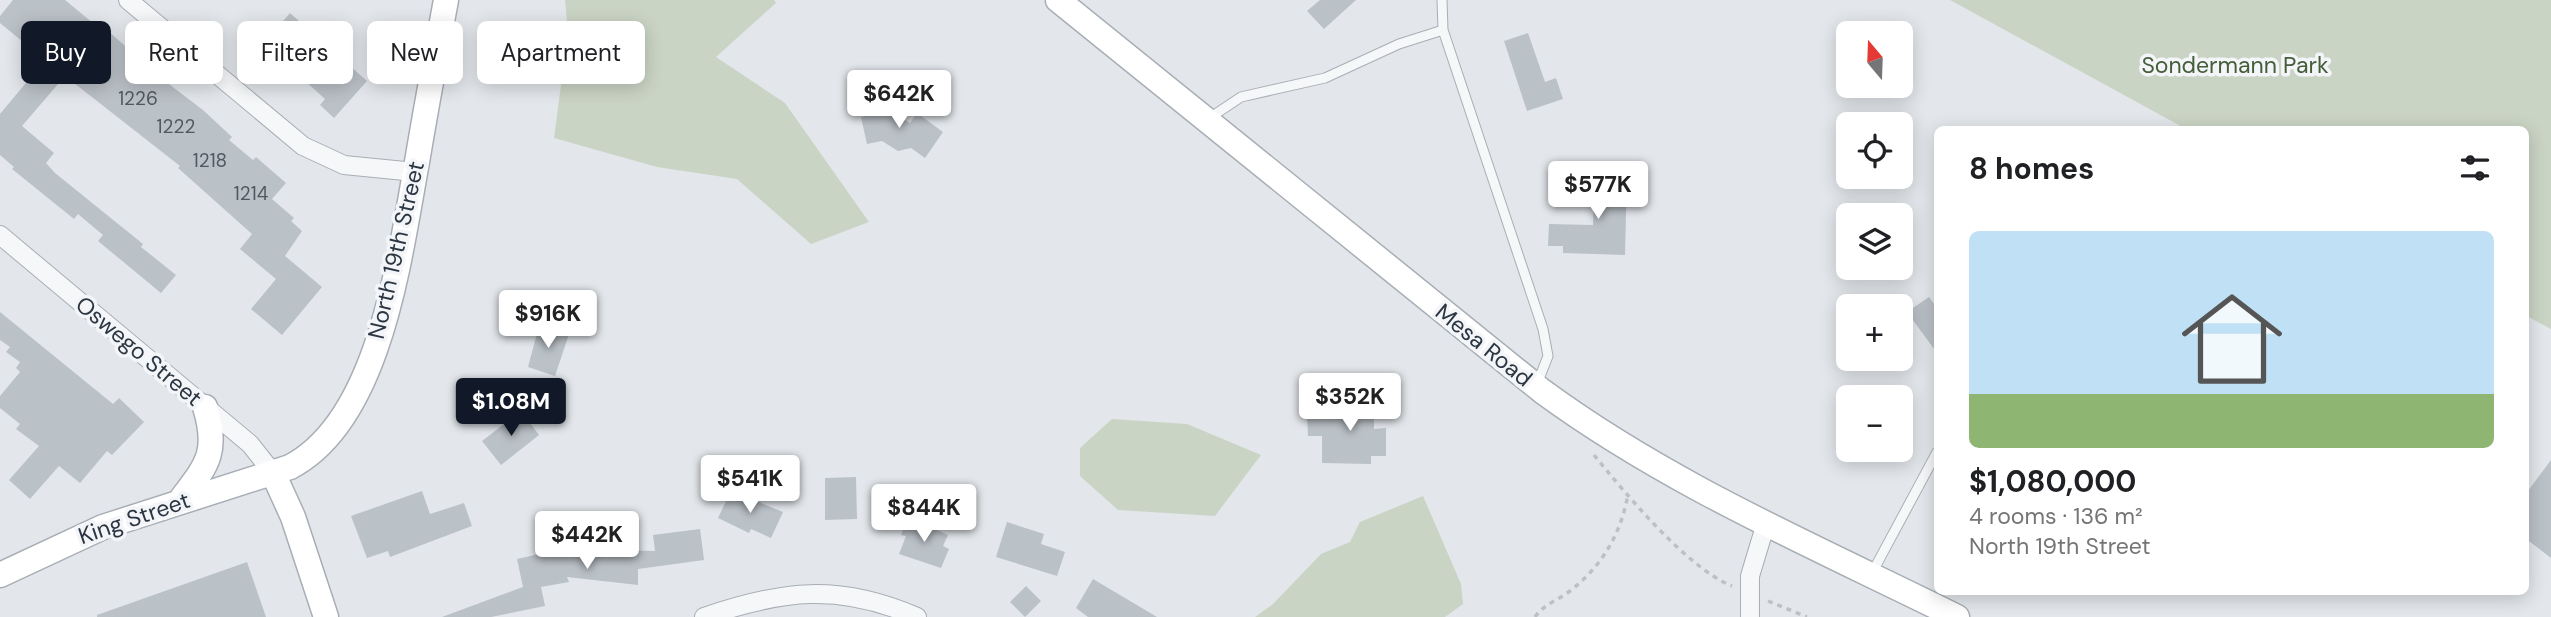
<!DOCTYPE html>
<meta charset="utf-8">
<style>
:root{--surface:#fff;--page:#f2f2f2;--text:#202124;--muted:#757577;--accent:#111827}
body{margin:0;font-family:"DM Sans",sans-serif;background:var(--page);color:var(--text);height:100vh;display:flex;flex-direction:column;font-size:26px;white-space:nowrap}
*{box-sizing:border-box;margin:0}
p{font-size:23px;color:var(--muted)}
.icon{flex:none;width:38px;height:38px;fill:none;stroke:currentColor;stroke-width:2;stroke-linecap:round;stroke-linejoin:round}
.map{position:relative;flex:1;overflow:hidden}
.drawer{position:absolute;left:1934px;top:126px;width:595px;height:469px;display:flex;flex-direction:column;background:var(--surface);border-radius:10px;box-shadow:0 4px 18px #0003}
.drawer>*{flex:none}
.hud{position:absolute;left:21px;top:21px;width:665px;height:63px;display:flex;gap:14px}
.needle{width:46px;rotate:341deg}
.tools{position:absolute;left:1836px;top:21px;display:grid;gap:14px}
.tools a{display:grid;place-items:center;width:77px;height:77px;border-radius:10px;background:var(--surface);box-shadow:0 4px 18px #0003;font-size:35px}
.price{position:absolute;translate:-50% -60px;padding:0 16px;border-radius:7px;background:#fff;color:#222;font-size:23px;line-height:46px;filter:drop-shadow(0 2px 4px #0008)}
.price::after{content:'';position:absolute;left:50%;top:42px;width:21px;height:16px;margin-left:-10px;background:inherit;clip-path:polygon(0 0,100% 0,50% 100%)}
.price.current{background:var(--accent);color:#fff}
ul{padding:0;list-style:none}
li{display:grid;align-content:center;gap:14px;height:371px;padding:0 35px}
li span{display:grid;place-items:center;height:217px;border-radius:10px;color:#555}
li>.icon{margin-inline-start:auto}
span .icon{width:126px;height:126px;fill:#fffc;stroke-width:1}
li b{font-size:30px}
h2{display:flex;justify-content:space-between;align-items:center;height:84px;padding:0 35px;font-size:30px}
.tag{padding:0 24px;border-radius:10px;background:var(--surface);box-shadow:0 4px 18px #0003;font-size:24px;line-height:63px}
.tag.current{background:var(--accent);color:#fff}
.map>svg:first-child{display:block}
.green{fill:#cad4c4}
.building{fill:#bac1c7}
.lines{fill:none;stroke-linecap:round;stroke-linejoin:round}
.lane-casing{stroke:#a8aeb5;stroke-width:11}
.street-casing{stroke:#a8aeb5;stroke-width:20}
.secondary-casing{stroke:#a8aeb5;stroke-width:27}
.path{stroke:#bdc1c6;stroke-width:3.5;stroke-dasharray:5 5;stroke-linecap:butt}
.lane{stroke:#f6f7f9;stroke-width:9}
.street{stroke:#f6f7f9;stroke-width:18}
.secondary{stroke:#fff;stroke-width:24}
.labels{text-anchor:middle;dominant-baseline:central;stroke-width:7;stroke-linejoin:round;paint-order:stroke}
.number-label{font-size:19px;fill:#4f5963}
.park-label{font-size:23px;fill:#445e39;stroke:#f3f5f8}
.street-label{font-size:23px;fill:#2b3642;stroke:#f3f5f8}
</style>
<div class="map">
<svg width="2551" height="617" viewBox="0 0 2551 617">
<rect width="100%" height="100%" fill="#e3e7eb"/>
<!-- green -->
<path class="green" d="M565 0H774L776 3 716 57 785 103 869 222 811 244 737 179 657 167 554 138 568 32Z
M1950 0H2551V329L2525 315V130L2186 129Z
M1112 419 1187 424 1261 455 1215 516 1118 510 1080 476V448Z
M1423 496 1461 584 1463 604 1445 617H1255L1273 604 1321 554 1350 542 1360 522Z"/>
<!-- building -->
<path class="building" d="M13 0H65L105 33 108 31 138 57 136 59 203 110 232 137 229 140 253 160 256 157 286 183 272 199 294 218 291 221 302 231 285 256 322 287 282 335 251 309 276 279 240 249 252 234 178 168 180 166 65 76 22 126 54 153 46 163 55 173 143 244 141 247 176 275 161 293 98 241 103 235 78 214 74 219 12 169 14 167 0 155V114L45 60 0 23V16Z
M1320 0H1356L1324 29 1307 11Z
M290 13 367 81 334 118 320 105 325 99 293 70 286 77 257 51Z
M1528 33 1545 82 1556 78 1563 99 1527 111 1504 41Z
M887 99 889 109 910 123 917 113 943 132 925 158 911 148 898 151 882 141 867 144 861 117 870 115 868 104Z
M1595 172 1627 173 1625 255 1563 253V246H1548L1549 224 1593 225Z
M1929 297 1937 308V353L1907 312Z
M0 312 113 404 119 398 144 422 112 455 107 451 80 483 59 466 30 499 9 480 39 446 16 429 20 424 0 408V396L20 372 16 368 20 362 6 352 10 347 0 340Z
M539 326 569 334 555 376 528 367Z
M1349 397H1374V429L1386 428V456H1371V464L1322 463V436H1308L1307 416H1333Z
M521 411 539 435 501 465 482 441Z
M2551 460V558L2525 538V495Z
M856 477 857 519 825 520V478Z
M422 491 430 514 464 503 472 526 390 557 388 551 367 558 351 516Z
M731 491 783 512 771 538 751 529 749 533 718 518Z
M908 517 948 535 943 546 949 549 941 568 899 554 906 536 901 535Z
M1007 522 1044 534 1041 544 1065 552 1057 576 996 557Z
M700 529 704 560 638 569V585L567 577 569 582 541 587 545 606 491 617H442L523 587 517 559 561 549 655 551 653 535Z
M247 562 266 617H97V615Z
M1093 579 1157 617H1088L1076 608Z
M1026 586 1041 601 1025 617 1010 602Z"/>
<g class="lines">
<defs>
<path id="lane" d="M1443 30 1543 329 1548 356 1537 384
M1208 119 1241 97 1325 78 1399 44 1443 30 1442 0
M1872 573 1937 452"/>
<path id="street" d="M128 0 303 146 344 165 415 172
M0 235 250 444 273 473
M704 617C782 590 839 583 917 617
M1750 617V576L1766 523"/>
<path id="secondary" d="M1058 0 1542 391C1670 485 1816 547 1957 617
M273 473 293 517 326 617
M179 502C207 465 219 453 205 407
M0 575 103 527 290 467C381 420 400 253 417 162 426 108 436 54 446 0"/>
</defs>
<!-- lane casing -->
<use href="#lane" class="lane-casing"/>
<!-- street casing -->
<use href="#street" class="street-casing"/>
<!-- secondary casing -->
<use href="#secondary" class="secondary-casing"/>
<!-- path -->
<path class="path" d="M1594 455C1625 493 1687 568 1732 586
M1768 601 1807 617
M1535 617C1543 605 1558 600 1570 591 1602 566 1621 534 1628 494"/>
<!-- lane -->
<use href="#lane" class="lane"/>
<!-- street -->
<use href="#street" class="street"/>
<!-- secondary -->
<use href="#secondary" class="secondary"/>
</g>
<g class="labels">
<!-- number labels -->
<g class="number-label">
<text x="138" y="98">1226</text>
<text x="176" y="126">1222</text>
<text x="210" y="160">1218</text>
<text x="251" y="193">1214</text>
</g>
<!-- park labels -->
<g class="park-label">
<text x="2235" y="65">Sondermann Park</text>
</g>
<!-- street labels -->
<g class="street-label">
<text transform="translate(396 250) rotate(-77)">North 19th Street</text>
<text transform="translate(1484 345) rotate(39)">Mesa Road</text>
<text transform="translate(139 351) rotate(40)">Oswego Street</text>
<text transform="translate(134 518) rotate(-19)">King Street</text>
</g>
</g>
</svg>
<div class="tools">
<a><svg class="needle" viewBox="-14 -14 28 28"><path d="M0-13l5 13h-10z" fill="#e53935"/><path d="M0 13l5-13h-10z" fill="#757577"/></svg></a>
<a><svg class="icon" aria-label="locate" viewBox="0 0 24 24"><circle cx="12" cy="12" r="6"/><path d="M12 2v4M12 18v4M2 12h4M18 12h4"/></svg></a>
<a><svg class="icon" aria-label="layers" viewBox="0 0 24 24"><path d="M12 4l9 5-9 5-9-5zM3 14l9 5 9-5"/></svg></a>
<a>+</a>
<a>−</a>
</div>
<b class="price" style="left:899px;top:130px">$642K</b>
<b class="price" style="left:1598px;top:221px">$577K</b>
<b class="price" style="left:548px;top:350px">$916K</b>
<b class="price" style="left:1350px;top:433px">$352K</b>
<b class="price current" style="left:511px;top:438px">$1.08M</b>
<b class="price" style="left:750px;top:515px">$541K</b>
<b class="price" style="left:924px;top:544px">$844K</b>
<b class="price" style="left:587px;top:571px">$442K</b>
<div class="hud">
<a class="tag current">Buy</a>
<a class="tag">Rent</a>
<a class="tag">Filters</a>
<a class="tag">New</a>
<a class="tag">Apartment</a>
</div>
<section class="drawer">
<h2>8 homes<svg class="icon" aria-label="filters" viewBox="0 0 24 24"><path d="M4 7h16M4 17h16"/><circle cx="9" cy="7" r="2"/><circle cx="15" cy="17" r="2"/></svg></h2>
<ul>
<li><span style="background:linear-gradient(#bfe0f5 75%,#8fb573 0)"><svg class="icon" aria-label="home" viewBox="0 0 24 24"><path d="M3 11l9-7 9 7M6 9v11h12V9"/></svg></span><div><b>$1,080,000</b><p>4 rooms · 136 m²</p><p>North 19th Street</p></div></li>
</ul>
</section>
</div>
